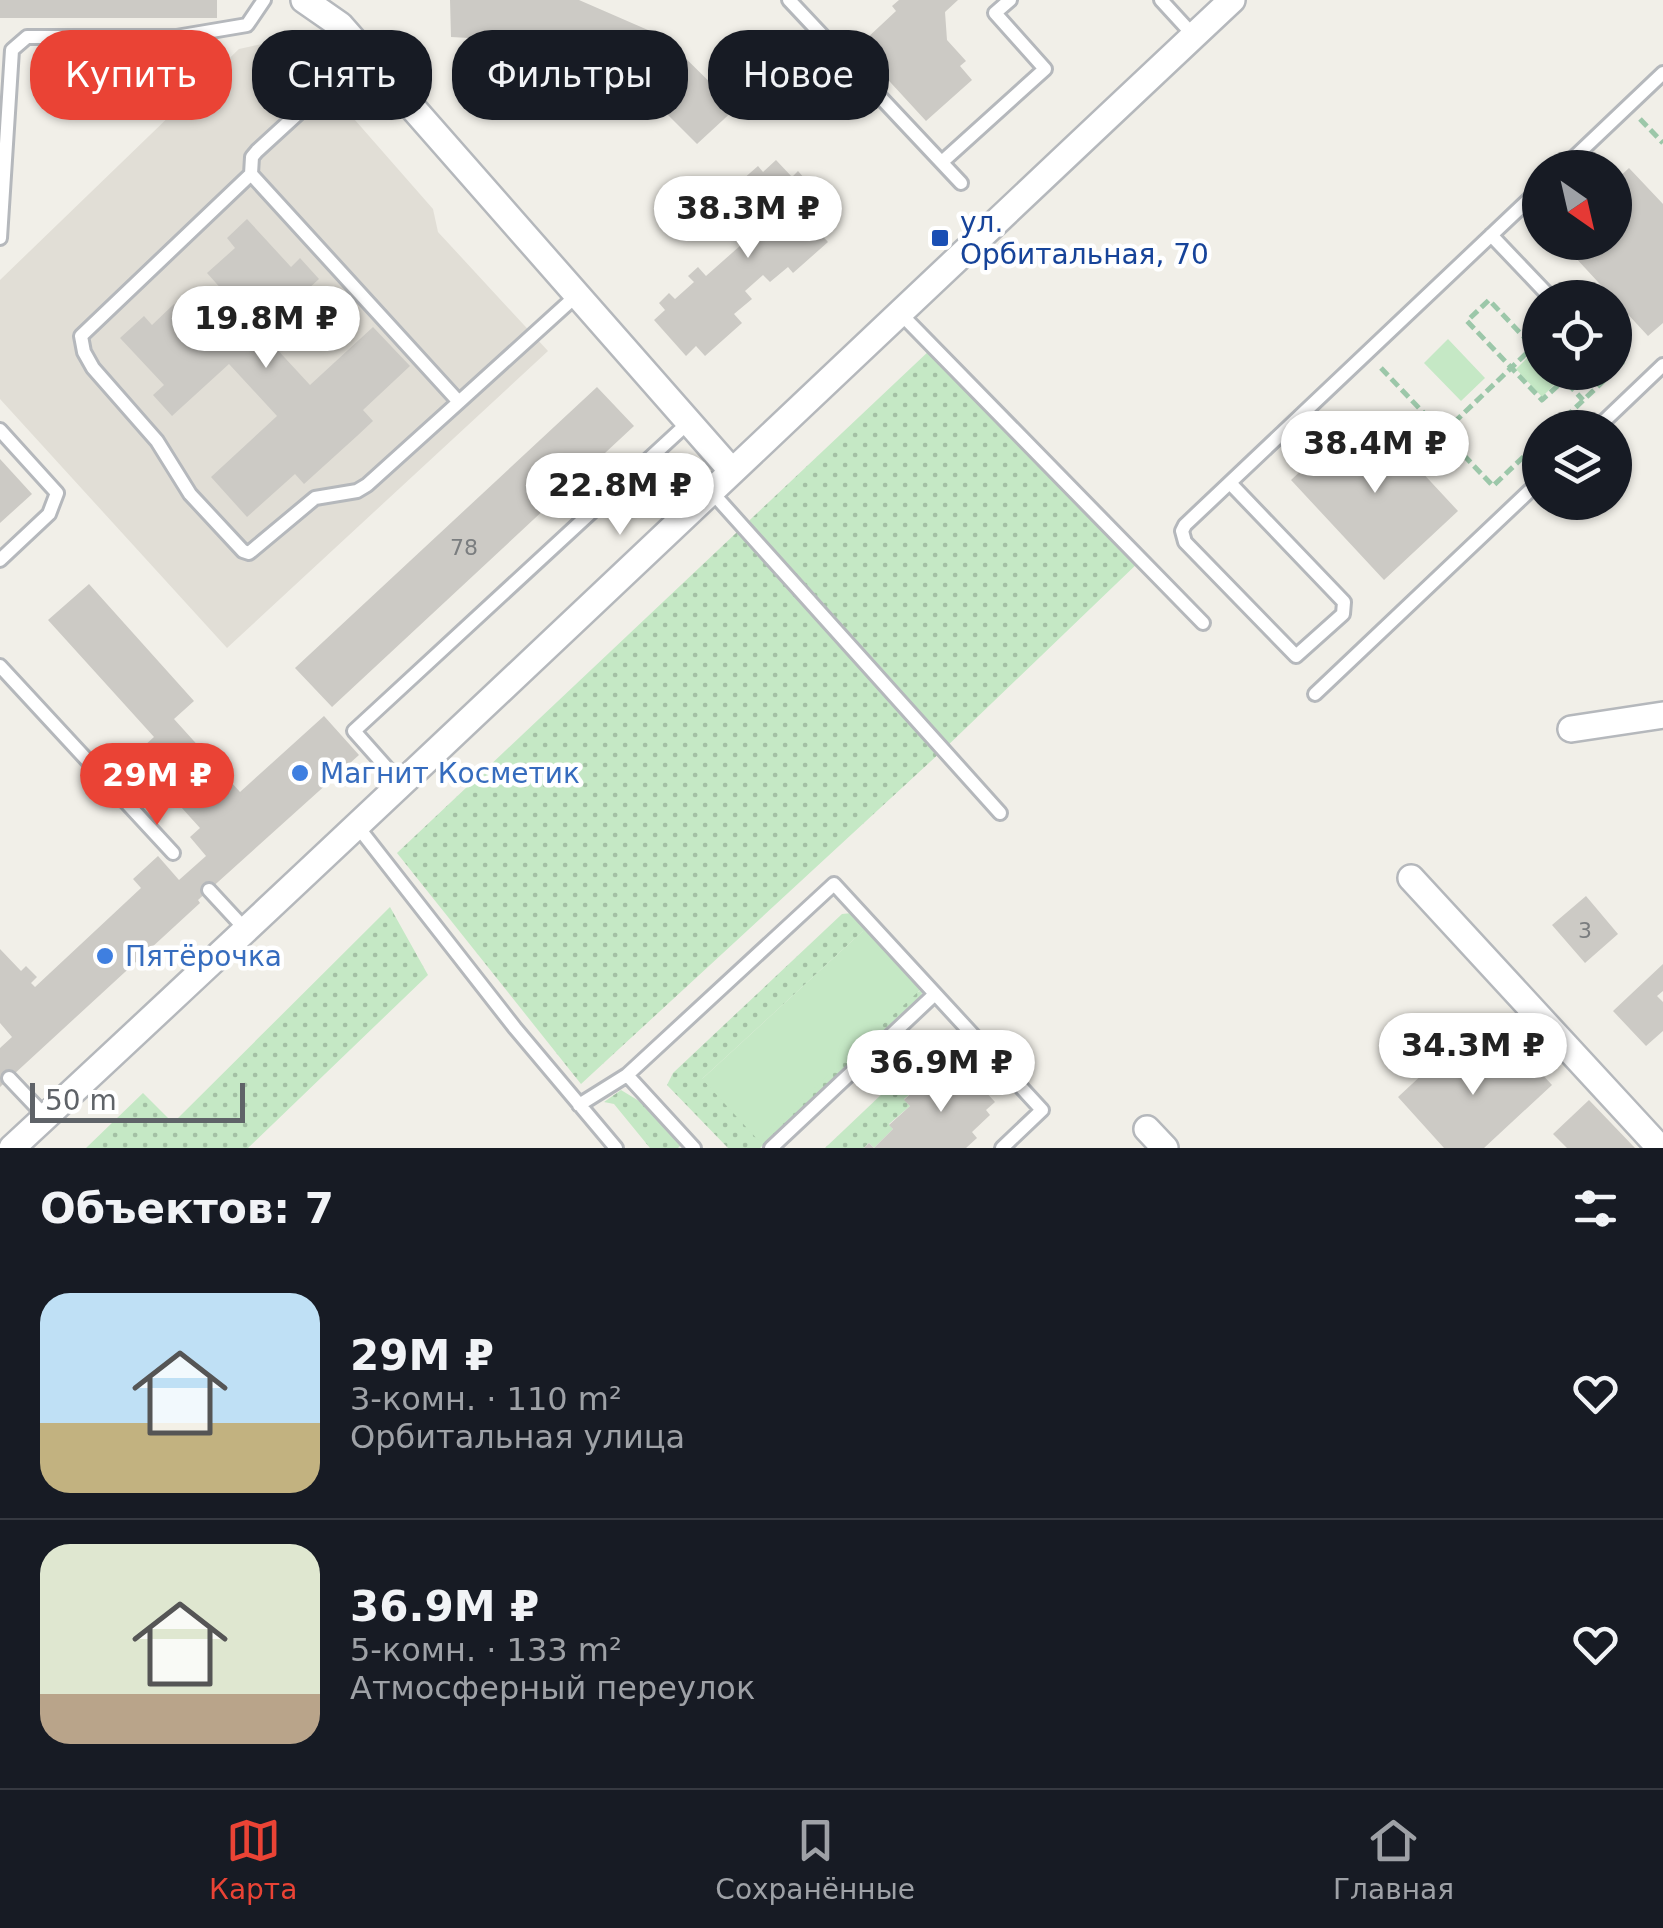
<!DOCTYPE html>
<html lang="ru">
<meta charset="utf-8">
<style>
:root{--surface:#171b24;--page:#20242c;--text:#f1f3f6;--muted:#9ea1a6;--line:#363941;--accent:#ea4335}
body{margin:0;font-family:"DejaVu Sans",sans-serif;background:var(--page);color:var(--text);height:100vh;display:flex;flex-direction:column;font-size:38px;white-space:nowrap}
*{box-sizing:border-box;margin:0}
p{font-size:32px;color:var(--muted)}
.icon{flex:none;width:55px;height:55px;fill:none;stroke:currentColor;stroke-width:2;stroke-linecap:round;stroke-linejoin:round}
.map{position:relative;height:1148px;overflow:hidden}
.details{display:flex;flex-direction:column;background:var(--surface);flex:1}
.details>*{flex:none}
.hud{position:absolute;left:30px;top:30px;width:1000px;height:90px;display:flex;gap:20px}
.needle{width:65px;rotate:146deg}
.tools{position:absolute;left:1522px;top:150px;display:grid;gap:20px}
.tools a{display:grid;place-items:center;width:110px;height:110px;border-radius:50%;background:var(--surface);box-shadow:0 2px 8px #0004;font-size:50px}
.scale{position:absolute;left:30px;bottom:25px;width:215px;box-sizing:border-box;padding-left:10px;border:5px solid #5f6368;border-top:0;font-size:28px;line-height:35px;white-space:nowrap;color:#5f6368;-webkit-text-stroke:8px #fff;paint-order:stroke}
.price{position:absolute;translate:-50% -85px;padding:0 22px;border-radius:35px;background:#fff;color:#222;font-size:32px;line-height:65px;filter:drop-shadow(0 2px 5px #0008)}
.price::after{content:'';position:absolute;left:50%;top:60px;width:30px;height:22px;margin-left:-15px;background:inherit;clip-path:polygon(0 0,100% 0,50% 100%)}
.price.current{background:var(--accent);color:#fff}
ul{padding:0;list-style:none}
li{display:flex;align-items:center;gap:30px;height:250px;padding:0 40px}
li+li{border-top:2px solid var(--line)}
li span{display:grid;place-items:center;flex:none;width:280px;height:200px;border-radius:30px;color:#555}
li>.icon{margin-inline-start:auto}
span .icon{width:120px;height:120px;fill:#fffc;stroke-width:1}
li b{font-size:42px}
h2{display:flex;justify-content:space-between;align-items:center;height:120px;padding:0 40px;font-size:42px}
.chip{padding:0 35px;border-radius:40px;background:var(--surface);box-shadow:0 2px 8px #0004;font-size:35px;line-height:90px}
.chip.current{background:var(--accent);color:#fff}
.tab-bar{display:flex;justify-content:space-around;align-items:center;height:140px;border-top:2px solid var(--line);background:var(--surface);font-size:28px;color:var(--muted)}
.tab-bar a{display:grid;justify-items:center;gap:5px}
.tab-bar .current{color:var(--accent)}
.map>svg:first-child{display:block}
.education{fill:#e1ded6}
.grass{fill:url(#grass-dots);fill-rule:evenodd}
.park{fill:#c5e8c5}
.building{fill:#cccac5}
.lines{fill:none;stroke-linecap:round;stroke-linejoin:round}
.service-casing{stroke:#b5b8bc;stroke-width:18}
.minor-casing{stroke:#b5b8bc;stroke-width:30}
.path{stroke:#9cc7a9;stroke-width:5;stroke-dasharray:10 5;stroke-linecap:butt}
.service{stroke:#fff;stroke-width:12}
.minor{stroke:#fff;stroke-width:25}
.transit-dot{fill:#1a4fb4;stroke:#fff;stroke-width:4}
.shop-dot{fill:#3f7fe0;stroke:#fff;stroke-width:4}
.labels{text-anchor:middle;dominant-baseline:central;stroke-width:9;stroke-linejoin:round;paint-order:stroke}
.number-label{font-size:22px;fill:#7a7d7f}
.transit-label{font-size:28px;fill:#164399;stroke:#fff;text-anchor:start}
.shop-label{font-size:28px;fill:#366cbe;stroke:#fff;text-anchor:start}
</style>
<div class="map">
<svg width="1663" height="1148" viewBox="0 0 1663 1148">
<defs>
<pattern id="grass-dots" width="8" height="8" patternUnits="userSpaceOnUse" patternTransform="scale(2.5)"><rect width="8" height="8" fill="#c5e8c5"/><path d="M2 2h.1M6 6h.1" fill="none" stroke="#a3c0a4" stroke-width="1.8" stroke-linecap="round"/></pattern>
</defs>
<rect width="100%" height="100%" fill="#f1efe8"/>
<!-- education -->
<path class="education" d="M284 39 433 209 438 232 548 351 227 648 0 399V280L239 49Z"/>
<!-- grass -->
<path class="grass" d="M931 349 1141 560 943 750 581 1084 397 853Z
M390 907 428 975 248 1148H86L143 1093 173 1123Z
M852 913 859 915 924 984 921 997 760 1148H728L667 1085 673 1073 842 914ZM863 931 920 991 702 1079Z
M942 1037 966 1063 953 1074 948 1070 930 1087 923 1082 904 1099 910 1106 889 1124 893 1129 874 1148 869 1143 864 1148H825Z
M621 1090 644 1104 683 1143 678 1148H650L614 1104 604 1102Z"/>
<!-- park -->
<path class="park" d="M1448 339 1485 378 1461 401 1424 363Z
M1534 351 1540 358V372L1554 373 1560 379 1542 397 1516 369Z
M864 930 920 990 758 1140 702 1079Z"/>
<!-- building -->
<path class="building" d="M0 0H217V18H0Z
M450 0H579L664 37 736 108 697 144 633 80 543 42 451 37Z
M899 0H958L945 12 947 40 966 61 960 66 972 80 926 121 868 58 875 50 865 40 896 11 892 6Z
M776 160 792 177 798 171 820 196 812 203 827 219 817 230 828 242 793 273 788 267 770 282 763 275 745 291 752 299 734 314 742 323 705 356 696 346 686 356 654 320 665 310 659 303 669 293 675 299 694 282 688 276 698 267 706 276 750 237 740 226 751 216 755 220 768 209 742 180 758 166 763 172Z
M1629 168 1663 204V323L1648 336 1561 242H1615V181Z
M247 219 291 267 300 258 319 279 261 332 310 385 373 327 410 366 363 410 373 421 357 436 304 484 295 474 247 517 211 477 277 416 229 364 172 416 153 395 164 385 120 338 144 316 152 325 174 304 201 333 234 303 207 273 235 248 227 238Z
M597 387 634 426 332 707 295 668Z
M1365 411 1458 511 1384 580 1291 480Z
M0 459 32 494 0 523Z
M89 584 194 701 174 719 240 792 324 716 359 755 198 900 200 903 0 1087V1048L12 1037 0 1023V949L21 971 26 966 37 977 31 983 35 987 141 888 133 879 158 856 179 880 206 856 190 837 200 828 134 755 154 737 48 620Z
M1586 896 1618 934 1585 963 1552 925Z
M1663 964V991L1657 996 1663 1002V1031L1646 1046 1613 1011Z
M1454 1045 1483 1076 1516 1046 1552 1085 1484 1148H1444L1398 1097Z
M962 1066 995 1102 986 1110 990 1115 972 1132 977 1138 966 1148H864L869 1143 874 1148 893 1129 889 1125 910 1106 904 1100 924 1081 930 1087 948 1070 953 1074Z
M1589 1100 1635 1148H1567L1553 1134Z"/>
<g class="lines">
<defs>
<path id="service" d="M789 0 961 183
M1161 0 1194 36
M942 162 1045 69 995 13 1010 0
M1563 168 1663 73
M251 174 252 157 257 151 364 53
M1491 235 1551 298
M0 238 12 50 27 37H176L247 25 264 0
M899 312 1203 623
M459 402 367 485 357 491 315 498 249 553 243 551 190 494 157 441 93 368 84 352 81 336 251 174 459 402 577 295
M1597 428 1663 365
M0 430 57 493 49 514 0 560
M1230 483 1344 602 1343 614 1296 656 1185 542 1182 531 1185 525 1540 189
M710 490 1000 813
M0 666 173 853
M1315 694 1540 481
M402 785 354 731 689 422
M358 827 515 1028 616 1148
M209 890 246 930
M9 1078 46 1117
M579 1105 627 1075
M694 1148 627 1075 834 884 1042 1110 1002 1148
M771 1148 935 994"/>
<path id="minor" d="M304 0 340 25 731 470
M1571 729 1663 715
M1411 878 1660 1148
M1147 1129 1165 1148
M12 1148C422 768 825 382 1232 0"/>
</defs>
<!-- service casing -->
<use href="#service" class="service-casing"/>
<!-- minor casing -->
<use href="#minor" class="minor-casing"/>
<!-- path -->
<path class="path" d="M1640 119 1663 143
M1540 354 1489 300 1467 321 1542 400 1564 380
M1615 356 1622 363 1615 370
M1381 368 1493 486 1540 441
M1557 372 1583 400
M1554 428 1613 372
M1443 433 1533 347"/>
<!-- service -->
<use href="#service" class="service"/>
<!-- minor -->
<use href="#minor" class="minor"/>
</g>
<!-- markers -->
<rect class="transit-dot" x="930" y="228" width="20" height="20" rx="5"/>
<g class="shop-dot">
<circle cx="300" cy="773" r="10"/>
<circle cx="105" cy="956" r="10"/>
</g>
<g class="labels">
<!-- number labels -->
<g class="number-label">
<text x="464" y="547">78</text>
<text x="1585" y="930">3</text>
</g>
<!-- transit labels -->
<g class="transit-label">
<text x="960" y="222">ул.<tspan x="960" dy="32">Орбитальная, 70</tspan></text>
</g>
<!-- shop labels -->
<g class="shop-label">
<text x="320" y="773">Магнит Косметик</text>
<text x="125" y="956">Пятёрочка</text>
</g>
</g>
</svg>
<div class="tools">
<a><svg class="needle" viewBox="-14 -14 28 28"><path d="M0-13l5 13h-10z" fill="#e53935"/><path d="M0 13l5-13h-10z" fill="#9ea1a6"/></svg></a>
<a><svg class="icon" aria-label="locate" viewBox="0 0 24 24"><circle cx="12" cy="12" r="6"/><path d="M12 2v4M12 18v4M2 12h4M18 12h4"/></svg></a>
<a><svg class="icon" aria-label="layers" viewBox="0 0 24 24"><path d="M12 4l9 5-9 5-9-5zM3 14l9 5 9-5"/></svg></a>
</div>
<div class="scale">50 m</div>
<b class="price" style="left:748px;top:261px">38.3M ₽</b>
<b class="price" style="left:266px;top:371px">19.8M ₽</b>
<b class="price" style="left:1375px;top:496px">38.4M ₽</b>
<b class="price" style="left:620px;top:538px">22.8M ₽</b>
<b class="price current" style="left:157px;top:828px">29M ₽</b>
<b class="price" style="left:1473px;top:1098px">34.3M ₽</b>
<b class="price" style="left:941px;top:1115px">36.9M ₽</b>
<div class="hud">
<a class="chip current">Купить</a>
<a class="chip">Снять</a>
<a class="chip">Фильтры</a>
<a class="chip">Новое</a>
</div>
</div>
<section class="details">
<h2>Объектов: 7<svg class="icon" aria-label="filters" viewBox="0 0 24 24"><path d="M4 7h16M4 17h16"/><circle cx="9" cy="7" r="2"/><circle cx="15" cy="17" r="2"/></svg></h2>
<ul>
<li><span style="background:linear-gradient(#bfe0f5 65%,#c2b280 0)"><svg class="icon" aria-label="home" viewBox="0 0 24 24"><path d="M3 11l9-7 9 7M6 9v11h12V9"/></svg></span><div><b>29M ₽</b><p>3-комн. · 110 m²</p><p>Орбитальная улица</p></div><svg class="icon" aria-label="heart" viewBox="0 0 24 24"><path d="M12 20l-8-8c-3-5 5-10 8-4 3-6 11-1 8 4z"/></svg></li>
<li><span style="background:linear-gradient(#dfe7d0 75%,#b9a48a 0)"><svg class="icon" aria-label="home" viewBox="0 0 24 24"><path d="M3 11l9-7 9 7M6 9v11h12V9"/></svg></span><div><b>36.9M ₽</b><p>5-комн. · 133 m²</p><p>Атмосферный переулок</p></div><svg class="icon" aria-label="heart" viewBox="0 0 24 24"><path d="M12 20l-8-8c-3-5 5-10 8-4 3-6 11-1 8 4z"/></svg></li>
</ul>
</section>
<nav class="tab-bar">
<a class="current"><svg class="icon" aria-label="map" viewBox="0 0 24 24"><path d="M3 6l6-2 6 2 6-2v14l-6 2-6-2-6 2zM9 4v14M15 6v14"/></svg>Карта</a>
<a><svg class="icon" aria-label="saved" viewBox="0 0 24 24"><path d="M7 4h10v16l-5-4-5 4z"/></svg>Сохранённые</a>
<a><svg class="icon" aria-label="home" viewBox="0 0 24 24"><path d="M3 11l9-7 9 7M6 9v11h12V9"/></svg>Главная</a>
</nav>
